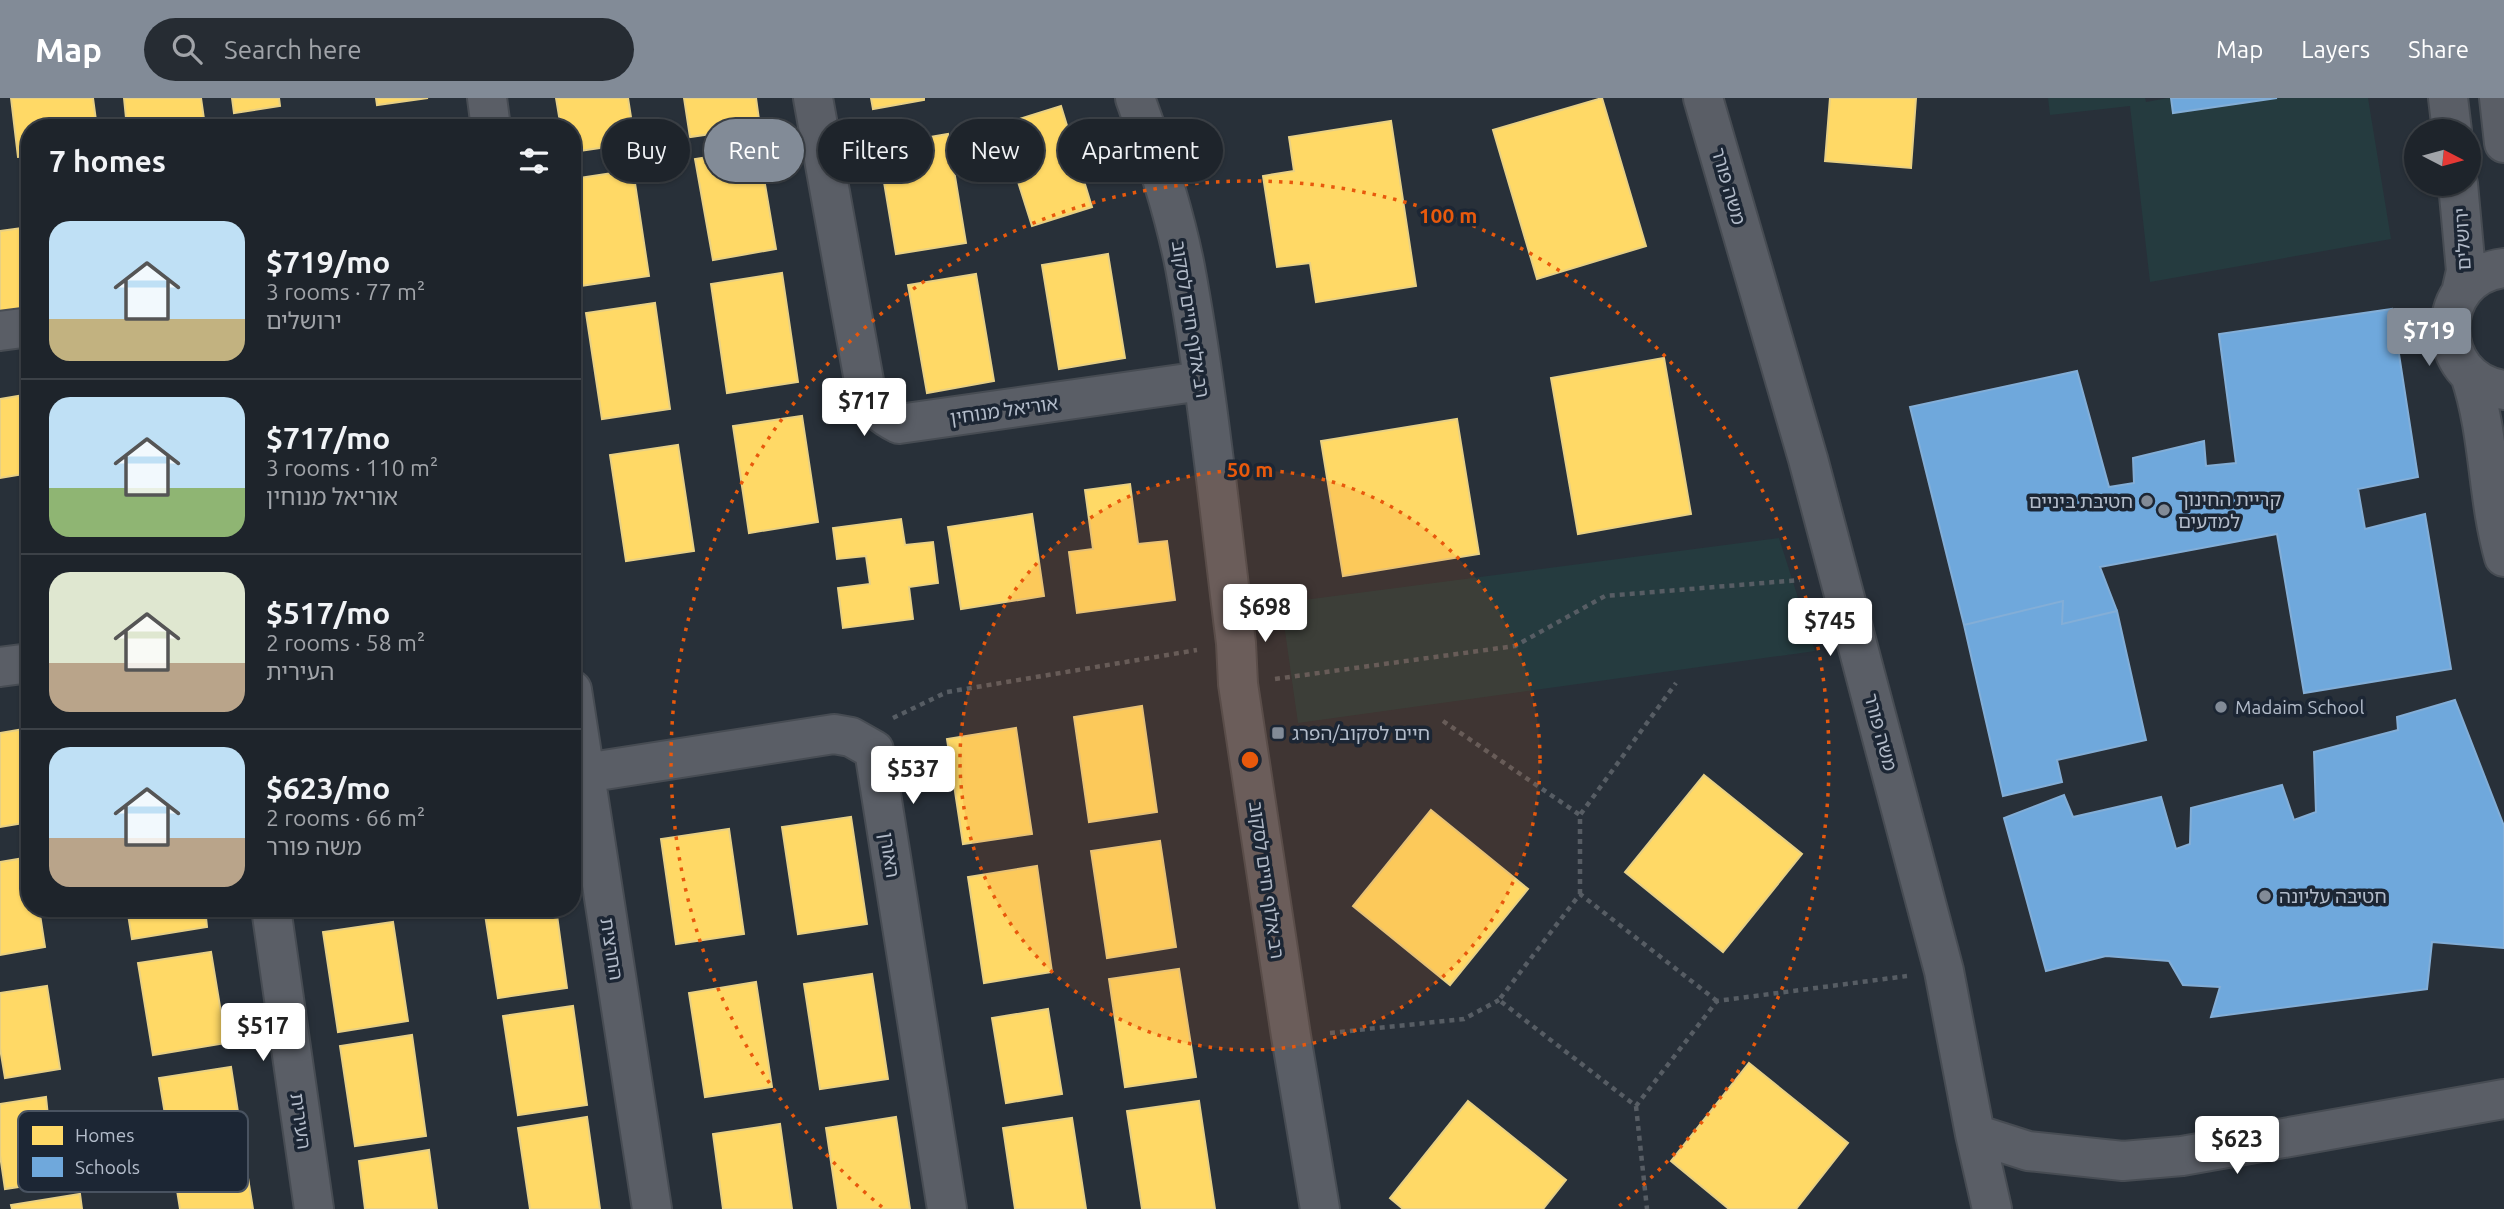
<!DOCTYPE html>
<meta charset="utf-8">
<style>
:root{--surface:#1e242b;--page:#262c33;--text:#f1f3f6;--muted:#a1a4a9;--line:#3c4147;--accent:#828b97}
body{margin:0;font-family:Ubuntu,"Noto Sans Hebrew",sans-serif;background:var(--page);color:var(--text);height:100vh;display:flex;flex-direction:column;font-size:26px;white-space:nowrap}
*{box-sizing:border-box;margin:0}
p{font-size:23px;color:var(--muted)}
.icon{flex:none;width:38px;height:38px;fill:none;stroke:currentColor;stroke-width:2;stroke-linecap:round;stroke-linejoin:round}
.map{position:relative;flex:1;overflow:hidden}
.drawer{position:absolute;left:21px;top:21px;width:560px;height:798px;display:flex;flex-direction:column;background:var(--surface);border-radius:28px;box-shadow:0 2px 5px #0004,0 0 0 2px var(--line)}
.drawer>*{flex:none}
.top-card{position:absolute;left:602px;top:21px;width:665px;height:63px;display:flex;gap:14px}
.needle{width:46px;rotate:96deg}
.fabs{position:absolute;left:2404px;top:21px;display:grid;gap:14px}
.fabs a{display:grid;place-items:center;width:77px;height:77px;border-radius:50%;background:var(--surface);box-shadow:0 2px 5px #0004,0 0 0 2px var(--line);font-size:35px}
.price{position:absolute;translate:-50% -60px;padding:0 16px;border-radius:7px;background:#fff;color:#222;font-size:23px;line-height:46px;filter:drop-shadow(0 2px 4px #0008)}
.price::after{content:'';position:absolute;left:50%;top:42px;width:21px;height:16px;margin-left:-10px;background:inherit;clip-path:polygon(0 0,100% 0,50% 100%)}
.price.on{background:var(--accent);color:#fff}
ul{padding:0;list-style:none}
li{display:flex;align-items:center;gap:21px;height:175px;padding:0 28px}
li+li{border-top:2px solid var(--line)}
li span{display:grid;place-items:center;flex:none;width:196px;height:140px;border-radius:21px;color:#555}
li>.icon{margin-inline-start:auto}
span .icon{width:84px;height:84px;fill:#fffc;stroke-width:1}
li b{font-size:30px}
h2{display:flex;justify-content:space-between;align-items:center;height:84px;padding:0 28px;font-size:30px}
.chip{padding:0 24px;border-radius:32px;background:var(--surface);box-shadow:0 2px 5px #0004,0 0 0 2px var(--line);font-size:24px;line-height:63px}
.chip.on{background:var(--accent);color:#fff}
header{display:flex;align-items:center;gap:42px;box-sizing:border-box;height:98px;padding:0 35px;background:var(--accent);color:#fff}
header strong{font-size:33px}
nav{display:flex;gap:38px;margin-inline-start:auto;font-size:24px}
.search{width:490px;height:63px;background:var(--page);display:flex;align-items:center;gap:18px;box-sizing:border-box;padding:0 24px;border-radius:38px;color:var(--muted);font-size:26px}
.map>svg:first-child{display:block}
.green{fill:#253b3f}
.homes{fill:#ffd966;stroke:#e8d084;stroke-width:2}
.schools{fill:#6fa8dc;stroke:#83aed7;stroke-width:2}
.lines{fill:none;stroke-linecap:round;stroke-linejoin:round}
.minor-casing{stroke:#474c53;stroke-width:42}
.tertiary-casing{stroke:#474c53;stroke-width:42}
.path{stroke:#575d64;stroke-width:4.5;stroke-dasharray:5 5;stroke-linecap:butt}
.minor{stroke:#5a5e66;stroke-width:38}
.tertiary{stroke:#5a5e66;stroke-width:38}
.ring{fill:none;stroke:#e8590c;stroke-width:3.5;stroke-dasharray:3.5 7}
.poi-dot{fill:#828b97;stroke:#1c2634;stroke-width:2.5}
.labels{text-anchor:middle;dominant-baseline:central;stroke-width:7;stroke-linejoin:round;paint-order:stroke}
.street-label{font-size:19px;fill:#b3bcca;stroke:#1c2634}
.poi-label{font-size:19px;fill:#b3bcca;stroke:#1c2634;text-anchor:start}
.key{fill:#1c2634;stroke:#495361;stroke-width:2}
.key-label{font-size:19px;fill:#b3bcca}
.centre{fill:#e8590c;stroke:#1c2634;stroke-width:3.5}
.ring-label{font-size:21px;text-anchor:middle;font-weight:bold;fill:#e8590c;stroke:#1c2634;stroke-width:7;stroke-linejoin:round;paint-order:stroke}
</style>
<header>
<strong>Map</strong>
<div class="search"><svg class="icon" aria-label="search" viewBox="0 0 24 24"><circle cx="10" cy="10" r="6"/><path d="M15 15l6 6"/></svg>Search here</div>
<nav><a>Map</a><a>Layers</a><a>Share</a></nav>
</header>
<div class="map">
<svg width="2504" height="1111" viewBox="0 0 2504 1111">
<rect width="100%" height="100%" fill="#283039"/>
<!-- green -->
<path class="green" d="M2048 0H2145L2146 4 2168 0H2368L2391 141 2150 184 2130 8 2050 17Z
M1779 440 1815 553 1298 625 1281 505Z"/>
<!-- homes -->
<path class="homes" d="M11 0H93L97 30H30V58L18 59Z
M124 0H201L205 28 127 30Z
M232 0H279L280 8 234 15Z
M376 0H428L377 7Z
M556 0H628L635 45 572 54V30H561Z
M684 0H756L760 29 690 39Z
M871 0H924V2L873 11Z
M1602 0 1646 148 1537 181 1493 32Z
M1830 0H1916L1911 70 1825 63Z
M1061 8 1092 109 1032 128 1000 27Z
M1391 23 1416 188 1316 204 1310 165 1277 169 1263 78 1294 73 1289 39Z
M948 36 966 145 896 156 878 48Z
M759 51 776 151 713 162 695 61Z
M633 72 649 178 580 188 572 132V81Z
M30 129V210L0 214V133Z
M1108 156 1125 260 1059 271 1042 167Z
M782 175 798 284 727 295 711 186Z
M976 176 994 283 927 295 908 187Z
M655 205 670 311 602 321 586 215Z
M1664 260 1691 416 1578 436 1551 280Z
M30 296V375L0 380V301Z
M802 318 818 424 749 435 733 328Z
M1457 321 1479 456 1343 478 1321 343Z
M678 347 694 453 626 463 610 357Z
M1130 386 1138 446 1167 443 1175 502 1077 515 1069 454 1093 451 1085 392Z
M1032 416 1044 498 961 511 948 429Z
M901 421 905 447 933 444 938 485 909 489 913 521 843 530 838 490 870 486 866 458 837 461 833 430Z
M30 440V483L24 441Z
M1142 608 1157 714 1089 724 1074 619Z
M30 630V672L25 673 30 705V724L0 729V635Z
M1016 630 1032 736 963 746 947 641Z
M1704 677 1802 756 1723 854 1625 774Z
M1431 712 1528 791 1450 887 1353 808Z
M851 719 867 826 798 836 782 729Z
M729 731 744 836 676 846 661 741Z
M1160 743 1176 849 1107 860 1091 753Z
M30 759V810H39L45 849 0 857V764Z
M1037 768 1052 874 984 885 968 779Z
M127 810H205L207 829 132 841Z
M314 810H356L315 817Z
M484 810H556L567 890 498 900Z
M393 824 408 923 338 934 323 834Z
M211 854 226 945 153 957 138 865Z
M1179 871 1196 979 1125 989 1109 881Z
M872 876 888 981 820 991 804 886Z
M756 884 772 989 705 999 689 895Z
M47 888 60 971 5 980 0 950V895Z
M573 908 587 1007 518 1017 503 918Z
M1048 911 1062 996 1006 1005 992 920Z
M412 937 426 1038 355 1048 340 948Z
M1749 965 1848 1045 1796 1111H1729L1671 1063Z
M231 969 245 1059 174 1071 159 980Z
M46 999 48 1018 82 1014 92 1078 5 1091 0 1057V1006Z
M1199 1003 1215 1111H1142L1127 1013Z
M1468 1003 1566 1082 1543 1111H1403L1390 1100Z
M587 1019 600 1111H530L518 1030Z
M896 1019 910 1111H838L826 1030Z
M1072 1020 1086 1111H1015L1003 1030Z
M780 1026 792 1111H723L713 1036Z
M429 1052 437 1111H365L359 1063Z
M248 1080 253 1111H180L177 1092Z
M80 1096 82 1111H12L11 1107Z"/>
<!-- schools -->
<path class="schools" d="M2171 0H2277L2173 15Z
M2392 211 2418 379 2358 391 2365 431 2425 416 2451 571 2304 595 2277 436 2100 469 2117 513 2062 526 2063 503 1964 527 1910 309 2077 273 2109 389 2134 385 2133 360 2204 343 2206 368 2236 365 2219 236Z
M2063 503 2062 526 2117 513 2146 642 2057 662 2062 684 2003 698 1964 527Z
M2455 602 2504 728V850L2432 844 2427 891 2211 919 2220 889 2183 887 2169 863 2106 858 2046 873 2004 720 2064 697 2073 719 2161 699 2176 751 2190 746 2191 710 2282 687 2294 722 2316 714 2314 654 2398 632 2397 619Z"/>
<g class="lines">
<defs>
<path id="minor" d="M487 0 491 30
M813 0 866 294C874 310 883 318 899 326L1202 283
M1135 0C1155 55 1174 112 1185 169 1208 293 1220 420 1236 545L1238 586 1291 938 1320 1111
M1703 0 1808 361 1944 873 1975 1036 1992 1111
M0 233 30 229
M0 569 30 565
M572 592 652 1111
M585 675 834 636 851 639 874 652 947 1111
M271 810 314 1111
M1975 1036 2028 1053 2123 1063 2182 1058 2504 1001"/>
<path id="tertiary" d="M2448 0 2452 33
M2499 0 2504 45
M2458 86 2466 173 2461 195
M2504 170C2433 178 2432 282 2504 292
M2470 277C2490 336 2487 399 2504 459"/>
</defs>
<!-- minor casing -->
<use href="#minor" class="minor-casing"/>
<!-- tertiary casing -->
<use href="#tertiary" class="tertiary-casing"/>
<!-- path -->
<path class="path" d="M1275 581 1515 548 1605 498 1800 482
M893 620 947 594 1197 552
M1443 623 1580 717
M1580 796V717L1676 585
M1717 903 1580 796 1499 902 1636 1008 1717 903 1907 878
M1330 935 1464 921 1499 902
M1636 1008 1647 1111"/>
<!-- minor -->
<use href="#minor" class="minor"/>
<!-- tertiary -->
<use href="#tertiary" class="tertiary"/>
</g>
<!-- distance rings -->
<circle cx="1250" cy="662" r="290" fill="#e8590c" fill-opacity=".12"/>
<g class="ring">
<circle cx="1250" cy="662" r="290"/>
<path d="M882 1109A579 579 0 1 1 1618 1109"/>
</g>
<!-- markers -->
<g class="poi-dot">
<circle cx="2147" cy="403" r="7"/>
<circle cx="2164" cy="412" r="7"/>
<circle cx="2221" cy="609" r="7"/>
<rect x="1271" y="628" width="14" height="14" rx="3.5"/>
<circle cx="2265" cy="798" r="7"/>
</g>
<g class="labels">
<!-- street labels -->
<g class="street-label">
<text transform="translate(1729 88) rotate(74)">משה פורר</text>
<text transform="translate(2462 141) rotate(-93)">ירושלים</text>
<text transform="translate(1191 221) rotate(81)">רב אלוף חיים לסקוב</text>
<text transform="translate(1004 312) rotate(-8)">אוריאל מנוחין</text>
<text transform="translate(1881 634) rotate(75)">משה פורר</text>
<text transform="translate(890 757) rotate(81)">האורן</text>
<text transform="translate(1267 782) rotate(82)">רב אלוף חיים לסקוב</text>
<text transform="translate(612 851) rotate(81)">החרצית</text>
<text transform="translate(301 1023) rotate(82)">העירית</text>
</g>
<!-- poi labels -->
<g class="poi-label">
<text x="2178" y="401">קריית החינוך<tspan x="2178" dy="22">למדעים</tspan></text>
<text x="2133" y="403" text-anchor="end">חטיבת ביניים</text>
<text x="2235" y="609">Madaim School</text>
<text x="1292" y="635">חיים לסקוב/הפרג</text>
<text x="2279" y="798">חטיבה עליונה</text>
</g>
</g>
<!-- legend -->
<rect x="18" y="1013" width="230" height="81" rx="10" class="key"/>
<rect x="32" y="1028" width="31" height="19" fill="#ffd966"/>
<rect x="32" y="1059" width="31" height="20" fill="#6fa8dc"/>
<g class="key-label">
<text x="75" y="1044">Homes</text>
<text x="75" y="1076">Schools</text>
</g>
<circle cx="1250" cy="662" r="10" class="centre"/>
<g class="ring-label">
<text x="1448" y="125">100 m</text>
<text x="1250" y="379">50 m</text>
</g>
</svg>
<div class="fabs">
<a><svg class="needle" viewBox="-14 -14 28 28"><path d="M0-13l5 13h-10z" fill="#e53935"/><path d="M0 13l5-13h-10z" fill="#a1a4a9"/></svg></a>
</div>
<b class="price on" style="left:2429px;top:270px">$719</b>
<b class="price" style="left:864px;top:340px">$717</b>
<b class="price" style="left:1265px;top:546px">$698</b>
<b class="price" style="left:1830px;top:560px">$745</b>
<b class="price" style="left:913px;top:708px">$537</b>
<b class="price" style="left:263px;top:965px">$517</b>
<b class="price" style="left:2237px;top:1078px">$623</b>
<div class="top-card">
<a class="chip">Buy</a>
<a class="chip on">Rent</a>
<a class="chip">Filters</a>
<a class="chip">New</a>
<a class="chip">Apartment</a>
</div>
<section class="drawer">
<h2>7 homes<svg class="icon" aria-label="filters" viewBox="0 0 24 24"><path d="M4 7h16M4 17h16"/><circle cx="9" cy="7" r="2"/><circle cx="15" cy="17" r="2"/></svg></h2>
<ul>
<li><span style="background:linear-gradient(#bfe0f5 70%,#c2b280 0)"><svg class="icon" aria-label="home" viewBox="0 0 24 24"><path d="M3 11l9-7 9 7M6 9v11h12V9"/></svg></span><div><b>$719/mo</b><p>3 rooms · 77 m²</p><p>ירושלים</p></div></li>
<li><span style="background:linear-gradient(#bfe0f5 65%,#8fb573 0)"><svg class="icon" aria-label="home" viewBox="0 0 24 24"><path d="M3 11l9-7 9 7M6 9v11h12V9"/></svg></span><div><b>$717/mo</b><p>3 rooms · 110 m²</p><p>אוריאל מנוחין</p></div></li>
<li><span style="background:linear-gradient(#dfe7d0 65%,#b9a48a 0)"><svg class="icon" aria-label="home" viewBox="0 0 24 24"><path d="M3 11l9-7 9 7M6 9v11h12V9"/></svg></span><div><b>$517/mo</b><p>2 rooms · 58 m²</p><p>העירית</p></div></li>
<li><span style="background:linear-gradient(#bfe0f5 65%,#b9a48a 0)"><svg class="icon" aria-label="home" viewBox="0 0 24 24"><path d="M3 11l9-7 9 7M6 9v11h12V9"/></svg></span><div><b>$623/mo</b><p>2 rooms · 66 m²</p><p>משה פורר</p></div></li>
</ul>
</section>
</div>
